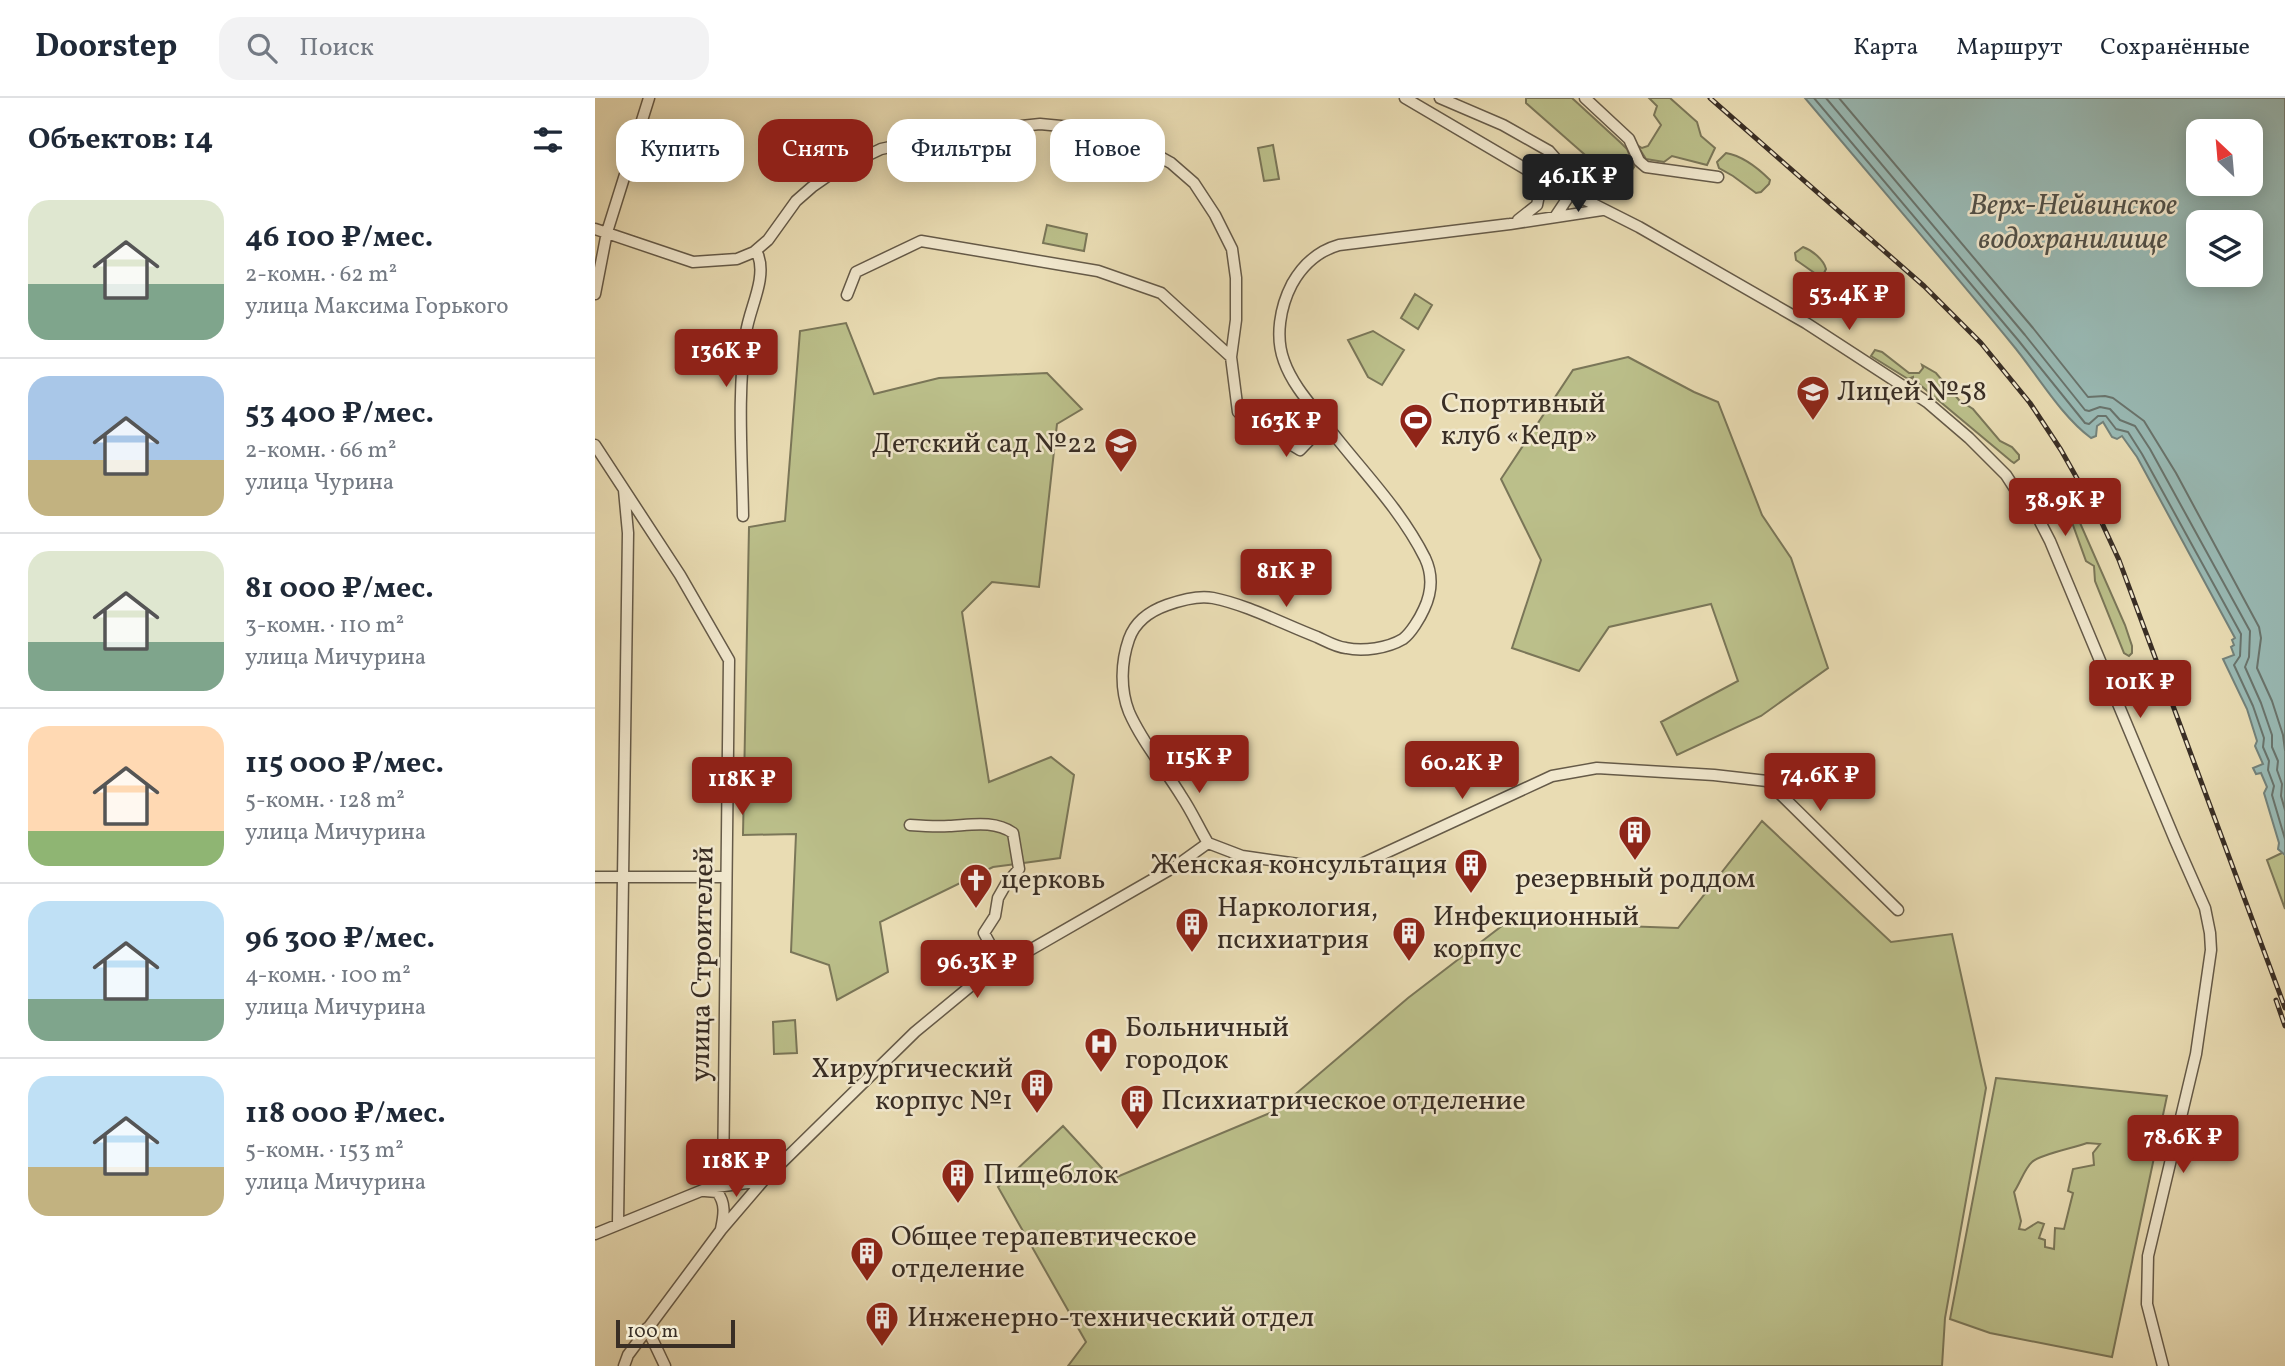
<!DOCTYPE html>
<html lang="ru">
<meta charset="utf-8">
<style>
:root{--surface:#fff;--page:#f2f2f3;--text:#1f2937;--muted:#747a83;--line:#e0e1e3;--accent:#8f2418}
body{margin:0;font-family:Vollkorn,serif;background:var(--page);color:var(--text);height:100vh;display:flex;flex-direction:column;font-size:26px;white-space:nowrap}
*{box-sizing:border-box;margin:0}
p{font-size:23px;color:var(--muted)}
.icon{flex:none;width:38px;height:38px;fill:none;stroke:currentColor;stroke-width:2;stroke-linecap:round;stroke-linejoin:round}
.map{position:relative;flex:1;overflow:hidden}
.side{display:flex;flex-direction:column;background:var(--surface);width:595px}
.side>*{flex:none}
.guide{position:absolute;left:21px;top:21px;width:665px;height:63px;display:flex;gap:14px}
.needle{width:46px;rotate:334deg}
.tools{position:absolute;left:1591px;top:21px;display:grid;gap:14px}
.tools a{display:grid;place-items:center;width:77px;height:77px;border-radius:14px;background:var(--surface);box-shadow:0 4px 18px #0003;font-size:35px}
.scale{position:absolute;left:21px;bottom:18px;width:119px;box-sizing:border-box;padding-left:7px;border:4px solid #392e25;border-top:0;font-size:19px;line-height:24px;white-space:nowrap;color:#392e25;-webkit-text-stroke:5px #f1e8ce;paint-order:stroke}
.price{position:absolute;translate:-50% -60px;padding:0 16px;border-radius:7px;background:var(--accent);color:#fff;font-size:23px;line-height:46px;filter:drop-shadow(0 2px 4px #0008)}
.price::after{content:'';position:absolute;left:50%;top:42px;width:21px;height:16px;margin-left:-10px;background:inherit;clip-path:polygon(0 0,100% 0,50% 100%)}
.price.active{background:#222;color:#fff}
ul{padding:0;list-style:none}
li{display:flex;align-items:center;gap:21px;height:175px;padding:0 28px}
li+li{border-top:2px solid var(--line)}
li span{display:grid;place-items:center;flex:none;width:196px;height:140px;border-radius:21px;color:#555}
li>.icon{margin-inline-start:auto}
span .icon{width:84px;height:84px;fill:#fffc;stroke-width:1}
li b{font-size:30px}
h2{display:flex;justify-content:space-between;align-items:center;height:84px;padding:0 28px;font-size:30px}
.tag{padding:0 24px;border-radius:21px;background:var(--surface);box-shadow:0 4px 18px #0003;font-size:24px;line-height:63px}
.tag.active{background:var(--accent);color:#fff}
header{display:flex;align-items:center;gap:42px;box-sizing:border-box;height:98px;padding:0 35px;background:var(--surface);border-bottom:2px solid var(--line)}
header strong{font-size:33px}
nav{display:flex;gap:38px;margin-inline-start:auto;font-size:24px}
.search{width:490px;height:63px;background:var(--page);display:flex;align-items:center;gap:18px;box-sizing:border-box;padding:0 24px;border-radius:21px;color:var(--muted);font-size:26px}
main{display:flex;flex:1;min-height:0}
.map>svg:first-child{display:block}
.green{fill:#bbbf8a;stroke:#7a7658;stroke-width:2;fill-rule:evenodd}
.water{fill:#99bab5;stroke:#73827b;stroke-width:2;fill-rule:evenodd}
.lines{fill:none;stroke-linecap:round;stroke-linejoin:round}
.shore{stroke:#69746d;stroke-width:2}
.minor-casing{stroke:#655a48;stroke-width:13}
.minor{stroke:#f1e8ce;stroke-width:10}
.rail-casing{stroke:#392e25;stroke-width:5}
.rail{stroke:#f1e8ce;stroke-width:2.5;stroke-dasharray:8;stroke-linecap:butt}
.labels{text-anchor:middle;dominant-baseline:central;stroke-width:5;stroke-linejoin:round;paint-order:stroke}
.poi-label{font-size:28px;fill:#392e25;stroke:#f1e8ce;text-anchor:start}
.street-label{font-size:28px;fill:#392e25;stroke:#f1e8ce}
.water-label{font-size:30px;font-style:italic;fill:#515149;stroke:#f1e8ce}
</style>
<header>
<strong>Doorstep</strong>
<div class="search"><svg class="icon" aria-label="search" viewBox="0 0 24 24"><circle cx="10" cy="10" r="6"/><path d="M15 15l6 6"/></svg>Поиск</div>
<nav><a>Карта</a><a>Маршрут</a><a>Сохранённые</a></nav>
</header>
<main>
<section class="side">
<h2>Объектов: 14<svg class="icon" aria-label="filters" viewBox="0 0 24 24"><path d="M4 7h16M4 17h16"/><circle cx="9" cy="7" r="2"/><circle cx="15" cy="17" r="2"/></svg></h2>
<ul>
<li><span style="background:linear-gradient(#dfe7d0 60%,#7fa58c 0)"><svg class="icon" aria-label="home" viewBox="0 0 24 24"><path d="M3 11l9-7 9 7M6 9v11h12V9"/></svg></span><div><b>46 100 ₽/мес.</b><p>2-комн. · 62 m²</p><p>улица Максима Горького</p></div></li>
<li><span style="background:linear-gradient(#a9c7e8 60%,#c2b280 0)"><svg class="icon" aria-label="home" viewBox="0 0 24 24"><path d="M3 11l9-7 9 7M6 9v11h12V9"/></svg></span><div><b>53 400 ₽/мес.</b><p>2-комн. · 66 m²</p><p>улица Чурина</p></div></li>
<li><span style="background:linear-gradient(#dfe7d0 65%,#7fa58c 0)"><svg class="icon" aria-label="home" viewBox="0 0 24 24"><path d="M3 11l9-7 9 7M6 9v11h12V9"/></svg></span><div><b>81 000 ₽/мес.</b><p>3-комн. · 110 m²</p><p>улица Мичурина</p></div></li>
<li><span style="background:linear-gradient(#ffd9b3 75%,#8fb573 0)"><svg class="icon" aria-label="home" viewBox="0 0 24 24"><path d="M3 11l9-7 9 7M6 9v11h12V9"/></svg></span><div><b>115 000 ₽/мес.</b><p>5-комн. · 128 m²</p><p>улица Мичурина</p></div></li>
<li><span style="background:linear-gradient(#bfe0f5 70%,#7fa58c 0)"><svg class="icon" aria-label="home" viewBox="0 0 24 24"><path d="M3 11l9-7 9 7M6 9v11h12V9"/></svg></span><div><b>96 300 ₽/мес.</b><p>4-комн. · 100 m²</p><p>улица Мичурина</p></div></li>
<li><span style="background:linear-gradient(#bfe0f5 65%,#c2b280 0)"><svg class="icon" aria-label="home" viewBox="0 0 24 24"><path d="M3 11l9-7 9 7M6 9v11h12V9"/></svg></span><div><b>118 000 ₽/мес.</b><p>5-комн. · 153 m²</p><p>улица Мичурина</p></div></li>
</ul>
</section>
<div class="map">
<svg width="1690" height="1268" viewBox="0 0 1690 1268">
<rect width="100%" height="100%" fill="#e9dcb3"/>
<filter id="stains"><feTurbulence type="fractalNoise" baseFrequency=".00286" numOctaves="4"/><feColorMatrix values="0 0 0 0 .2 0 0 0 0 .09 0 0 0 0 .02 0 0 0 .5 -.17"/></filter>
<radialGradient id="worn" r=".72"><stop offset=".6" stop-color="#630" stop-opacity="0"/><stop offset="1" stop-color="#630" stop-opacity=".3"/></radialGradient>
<!-- green -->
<path class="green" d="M931 0H977L1026 45 1032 51 1039 69 1034 76 1028 79 1015 98 996 85 1006 73 1005 70 931 5Z
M1054 0H1075L1102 24 1106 38 1120 50 1112 67 1077 58 1069 64 1051 61 1042 47 1047 50 1053 48 1066 27 1059 17 1062 8Z
M678 47 684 81 669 83 663 50Z
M1131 55C1148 58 1163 70 1175 82L1174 86 1166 94 1161 95 1138 78 1124 70 1122 64Z
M452 127 492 136 489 153 448 145Z
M1208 149C1217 152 1229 162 1231 171L1229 175 1221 176 1201 162 1200 155Z
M820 196 837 207 823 231 806 220Z
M251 225 279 296 344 280 452 275 487 311 462 326 444 489 397 484 367 514 394 684 456 659 479 677 465 760 398 769 285 824 293 874 242 902 234 867 196 854 201 736 148 737 154 429 190 423 205 233Z
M778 233 809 252 787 287 773 279 753 242Z
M1280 252 1287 254 1314 275H1324L1328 270 1327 267 1341 275 1364 302 1378 311 1405 343 1417 349 1424 357V361L1419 365 1416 363 1318 281V279L1313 281 1276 258Z
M1033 259 1099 294 1123 304 1167 417 1196 460 1233 570 1166 618 1082 657 1066 624 1143 583 1116 506 1014 529 984 573 917 550 946 462 906 381 978 272Z
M1476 411 1482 418 1530 527 1537 548V555L1534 558 1529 555 1500 483 1499 468 1491 463 1474 416Z
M1167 723 1296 844 1357 836 1391 990 1350 1220 1347 1268H473L491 1244 403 1089 468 1028 517 1081 682 1012 813 900 912 824 1083 830Z
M1689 754 1690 757V811L1672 762Z
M200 922 202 955 179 956 178 924Z
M1401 980 1572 998 1517 1259 1395 1235 1355 1221ZM1492 1045 1505 1046 1498 1055 1499 1067 1478 1071 1473 1093 1478 1095 1469 1131 1460 1130 1459 1151 1450 1149V1142L1444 1140 1449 1126 1443 1124 1430 1132 1424 1131 1426 1123 1419 1094C1425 1085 1430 1070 1437 1064 1445 1056 1479 1050 1492 1045Z"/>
<!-- water -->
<path class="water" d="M1210 0H1690V757L1683 751 1684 745 1669 695 1672 689 1666 675 1661 676 1658 670 1668 666 1660 648 1662 643 1652 611 1628 561 1639 557 1636 549 1639 547 1637 542 1640 540 1542 359 1527 338 1522 341 1517 339 1508 324 1502 328 1501 338 1496 340C1465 317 1442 276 1417 246 1349 163 1279 82 1210 0ZM1603 33H1656V86H1603ZM1603 124H1656V177H1603Z"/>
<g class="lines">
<!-- shore -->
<path class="shore" d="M1219 0 1423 242 1490 325 1494 326 1503 318H1511L1521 331 1533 334 1547 356 1646 536 1645 558 1639 567 1658 608 1669 640 1668 649 1674 663 1673 672 1679 688 1677 697 1690 741
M1231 0 1430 237 1490 312 1494 313 1505 309 1515 311 1525 322 1540 328 1555 351 1655 533 1654 559 1650 569 1666 605 1677 637V649L1683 663 1682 672 1687 686 1686 698 1690 712
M1244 0 1438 230 1493 299 1510 298 1518 300 1549 323 1581 375 1664 529 1666 540 1662 570 1677 603 1688 637 1690 652"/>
<defs>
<path id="minor" d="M810 0 941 77 1044 129 1211 225 1311 290 1332 304 1374 340 1411 377 1420 391 1438 410 1455 443 1580 742 1610 810 1615 835 1616 852 1601 956 1553 1158 1552 1206 1568 1268
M845 0 908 27 954 53 997 102
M990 0 1034 41 1044 63 1051 69 1123 79
M960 119 972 101V88
M923 122 942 107 945 92 941 77
M0 131 98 164 142 161 159 154 173 142 201 103 217 89 240 73 286 51 332 41 396 31 445 26 508 32 538 44 576 65 599 85 620 117 637 151 641 180V222L636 259 643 314 705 352 730 326
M0 196 12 134 54 0
M252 197 261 174 326 143 503 173 566 195 636 259
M0 347 85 477 134 562 128 1087
M148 418C147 357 142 295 151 235 154 211 172 181 163 157L159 154
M315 727C328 728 341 729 354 728 376 727 399 722 418 735L424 771 411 786 403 800 400 818 389 835 407 868
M613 745C604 730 597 714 587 699 570 671 547 644 534 614 525 591 526 564 534 541 540 524 555 513 572 507 586 502 603 497 618 500 653 507 688 526 722 539 731 543 741 549 751 550 768 554 793 550 808 541 816 535 825 520 829 511 837 494 838 477 830 460 803 406 758 364 723 316 710 300 696 283 689 263 680 239 685 209 697 186 707 168 723 153 744 147L915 126 1007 112
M613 745 647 758 718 768 760 769 957 678 1002 670 1119 677 1172 683 1303 812
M0 779H131
M110 1093 122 1094C131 1105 129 1117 126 1131
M23 1125 33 435 29 392
M0 1136 113 1090 168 1083
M52 1230 70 1268
M29 1268 33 1257 126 1132 168 1083 320 934 383 882 581 768 613 745"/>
</defs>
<!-- minor casing -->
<use href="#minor" class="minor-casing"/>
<!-- minor -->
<use href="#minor" class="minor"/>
<defs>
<path id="rail" d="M1115 0 1329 188 1386 245 1435 305 1466 352 1506 423 1524 462 1690 910
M1681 902 1690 928"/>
</defs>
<!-- rail casing -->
<use href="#rail" class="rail-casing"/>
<!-- rail -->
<use href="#rail" class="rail"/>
</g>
<!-- icons -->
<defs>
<symbol id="school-pin" viewBox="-11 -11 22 30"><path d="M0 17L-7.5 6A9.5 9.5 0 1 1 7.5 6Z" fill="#8f2418" stroke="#f1e8ce"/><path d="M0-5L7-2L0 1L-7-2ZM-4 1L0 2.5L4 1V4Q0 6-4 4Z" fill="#fff"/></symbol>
<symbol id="stadium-pin" viewBox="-11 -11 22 30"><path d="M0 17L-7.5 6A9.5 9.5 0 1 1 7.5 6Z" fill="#8f2418" stroke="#f1e8ce"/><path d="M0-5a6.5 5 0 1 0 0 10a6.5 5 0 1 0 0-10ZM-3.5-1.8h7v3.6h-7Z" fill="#fff"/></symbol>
<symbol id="building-pin" viewBox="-11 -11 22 30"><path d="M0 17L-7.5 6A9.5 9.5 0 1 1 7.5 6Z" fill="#8f2418" stroke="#f1e8ce"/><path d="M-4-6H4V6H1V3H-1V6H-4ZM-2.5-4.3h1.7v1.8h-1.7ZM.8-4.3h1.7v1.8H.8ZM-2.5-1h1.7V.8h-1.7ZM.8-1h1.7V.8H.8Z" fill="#fff"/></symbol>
<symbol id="church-pin" viewBox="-11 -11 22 30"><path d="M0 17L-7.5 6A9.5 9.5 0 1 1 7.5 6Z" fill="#8f2418" stroke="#f1e8ce"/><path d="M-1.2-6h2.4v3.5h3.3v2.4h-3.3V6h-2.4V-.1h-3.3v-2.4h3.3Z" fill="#fff"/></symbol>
<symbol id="hospital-pin" viewBox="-11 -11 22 30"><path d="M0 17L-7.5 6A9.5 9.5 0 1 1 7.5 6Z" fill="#8f2418" stroke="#f1e8ce"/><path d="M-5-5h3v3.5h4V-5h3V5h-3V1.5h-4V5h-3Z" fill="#fff"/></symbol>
</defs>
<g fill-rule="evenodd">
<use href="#school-pin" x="1199" y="275" width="38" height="52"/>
<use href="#stadium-pin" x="802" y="303" width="38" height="52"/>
<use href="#school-pin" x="507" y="327" width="38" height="52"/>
<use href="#building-pin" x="1021" y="715" width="38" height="52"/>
<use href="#building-pin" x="857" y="748" width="38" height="52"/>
<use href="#church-pin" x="362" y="763" width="38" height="52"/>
<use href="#building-pin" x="578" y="807" width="38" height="52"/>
<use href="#building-pin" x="795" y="816" width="38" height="52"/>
<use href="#hospital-pin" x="487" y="927" width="38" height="52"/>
<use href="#building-pin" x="423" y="968" width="38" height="52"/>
<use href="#building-pin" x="523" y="984" width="38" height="52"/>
<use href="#building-pin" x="344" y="1058" width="38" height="52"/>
<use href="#building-pin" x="253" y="1136" width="38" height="52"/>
<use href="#building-pin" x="268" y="1201" width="38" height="52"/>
</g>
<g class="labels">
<!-- poi labels -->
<g class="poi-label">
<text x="1242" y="294">Лицей №58</text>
<text x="846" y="306">Спортивный<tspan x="846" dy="32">клуб «Кедр»</tspan></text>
<text x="502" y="346" text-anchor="end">Детский сад №22</text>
<text x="852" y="767" text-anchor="end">Женская консультация</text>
<text x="1040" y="781" text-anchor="middle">резервный роддом</text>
<text x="406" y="782">церковь</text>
<text x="622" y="810">Наркология,<tspan x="622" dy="32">психиатрия</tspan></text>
<text x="838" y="819">Инфекционный<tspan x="838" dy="32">корпус</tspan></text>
<text x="530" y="930">Больничный<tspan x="530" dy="32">городок</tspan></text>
<text x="418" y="971" text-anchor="end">Хирургический<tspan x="418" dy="32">корпус №1</tspan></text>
<text x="566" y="1003">Психиатрическое отделение</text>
<text x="388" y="1077">Пищеблок</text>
<text x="296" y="1139">Общее терапевтическое<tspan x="296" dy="32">отделение</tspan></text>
<text x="312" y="1220">Инженерно-технический отдел</text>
</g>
<!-- street labels -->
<g class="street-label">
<text transform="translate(108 866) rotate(-89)">улица Строителей</text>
</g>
<!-- water labels -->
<g class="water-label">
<text x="1478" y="108">Верх-Нейвинское<tspan x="1478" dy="34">водохранилище</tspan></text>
</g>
</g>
<rect width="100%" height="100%" filter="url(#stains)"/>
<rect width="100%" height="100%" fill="url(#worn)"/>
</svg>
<div class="tools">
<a><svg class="needle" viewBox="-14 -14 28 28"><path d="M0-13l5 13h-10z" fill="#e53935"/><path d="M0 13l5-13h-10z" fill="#747a83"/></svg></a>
<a><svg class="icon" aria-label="layers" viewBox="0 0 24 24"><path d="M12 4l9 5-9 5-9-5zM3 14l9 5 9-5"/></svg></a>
</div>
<div class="scale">100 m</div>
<b class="price active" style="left:983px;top:116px">46.1K ₽</b>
<b class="price" style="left:1254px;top:234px">53.4K ₽</b>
<b class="price" style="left:131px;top:291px">136K ₽</b>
<b class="price" style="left:691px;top:361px">163K ₽</b>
<b class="price" style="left:1470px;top:440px">38.9K ₽</b>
<b class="price" style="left:691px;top:511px">81K ₽</b>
<b class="price" style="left:1545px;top:622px">101K ₽</b>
<b class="price" style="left:604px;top:697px">115K ₽</b>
<b class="price" style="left:867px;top:703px">60.2K ₽</b>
<b class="price" style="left:1225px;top:715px">74.6K ₽</b>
<b class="price" style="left:147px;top:719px">118K ₽</b>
<b class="price" style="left:382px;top:902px">96.3K ₽</b>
<b class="price" style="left:1588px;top:1077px">78.6K ₽</b>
<b class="price" style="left:141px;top:1101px">118K ₽</b>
<div class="guide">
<a class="tag">Купить</a>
<a class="tag active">Снять</a>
<a class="tag">Фильтры</a>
<a class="tag">Новое</a>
</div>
</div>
</main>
